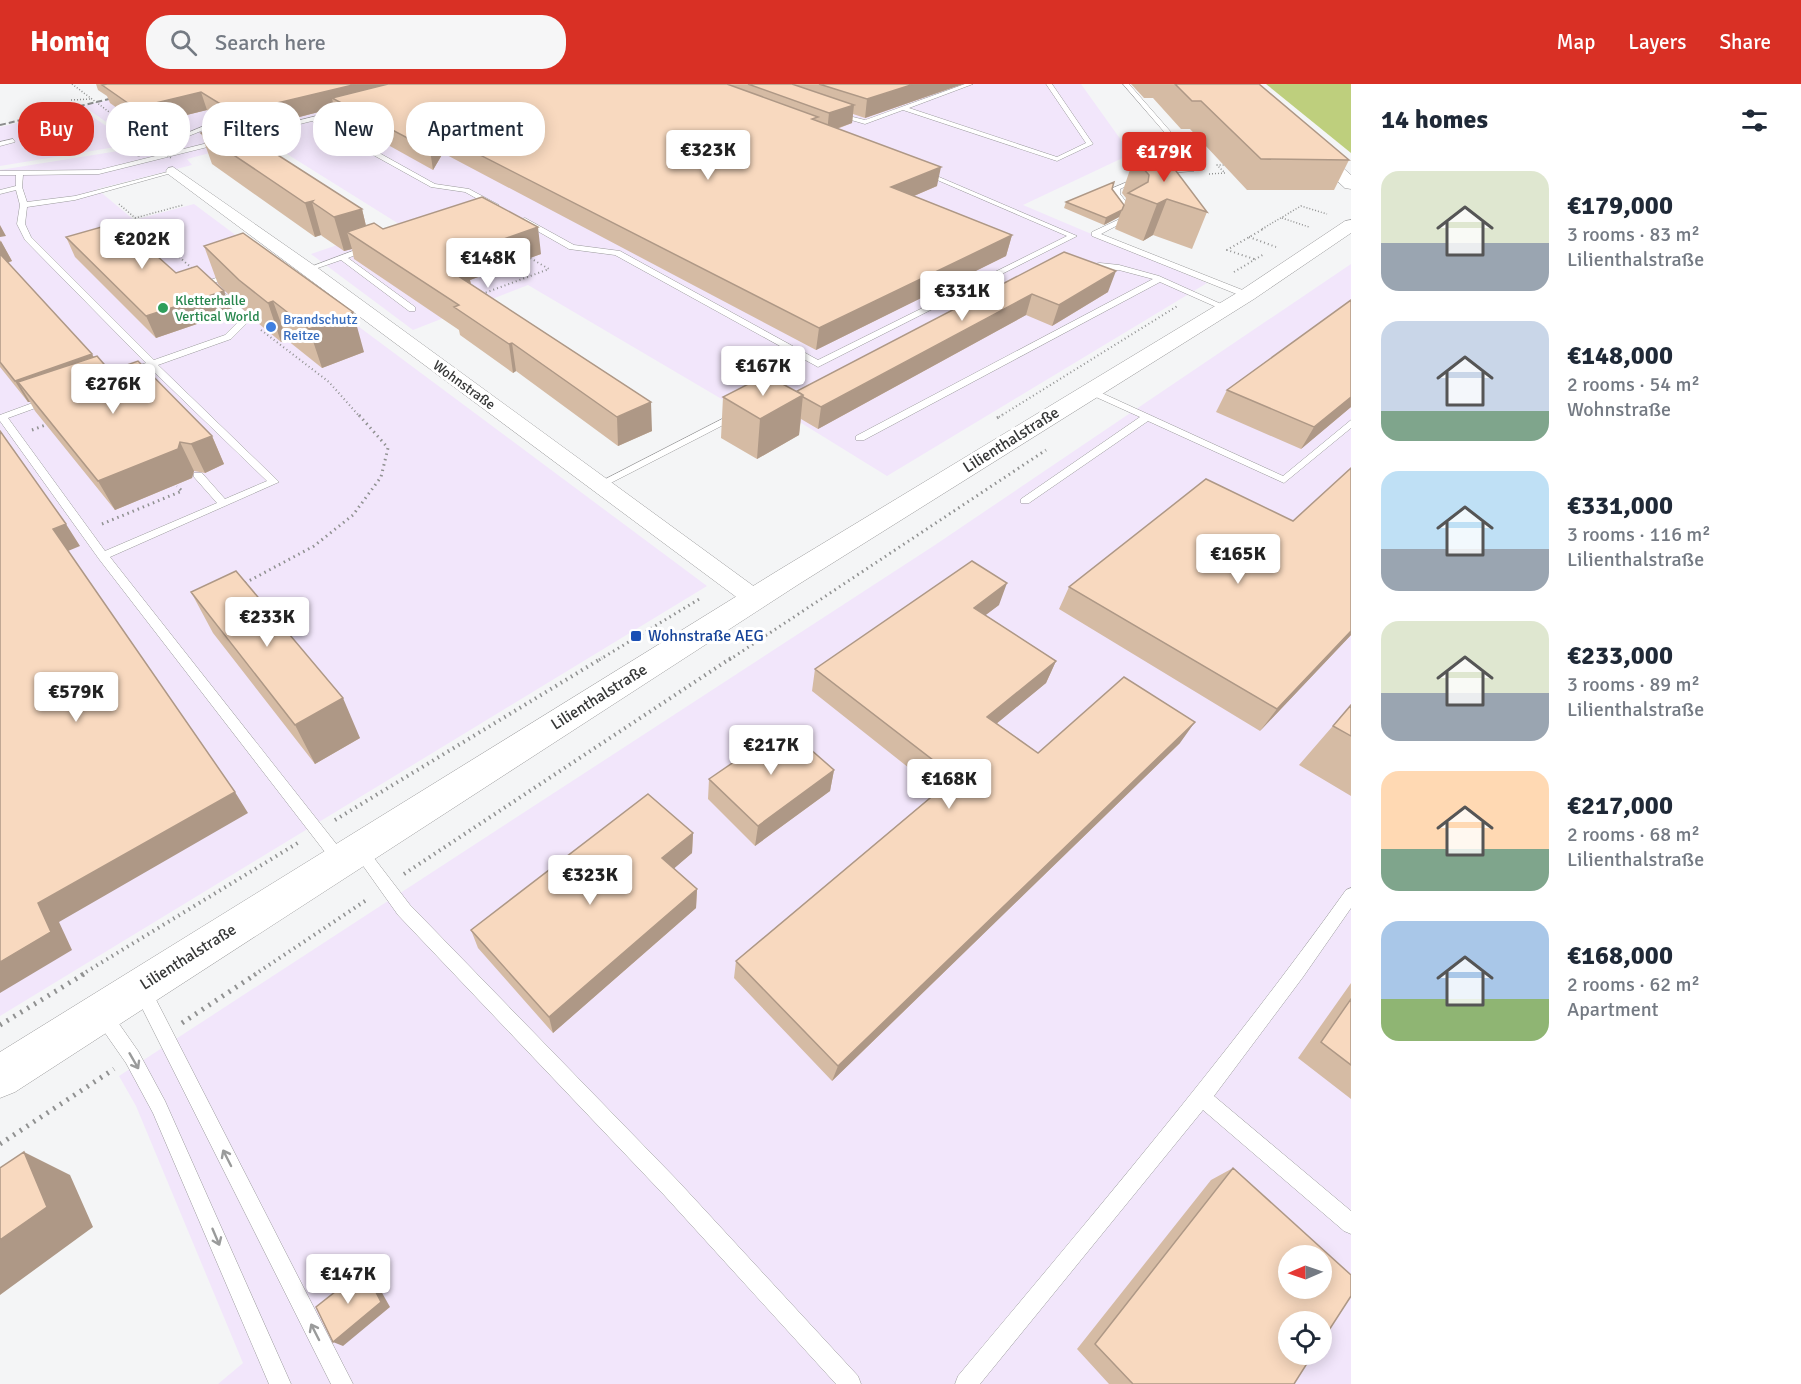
<!DOCTYPE html>
<meta charset="utf-8">
<style>
:root{--surface:#fff;--page:#f6f6f7;--text:#1f2937;--muted:#747a83;--accent:#d93025}
body{margin:0;font-family:Signika,sans-serif;background:var(--page);color:var(--text);height:100vh;display:flex;flex-direction:column;font-size:22px;white-space:nowrap}
*{box-sizing:border-box;margin:0}
p{font-size:20px;color:var(--muted)}
.icon{flex:none;width:33px;height:33px;fill:none;stroke:currentColor;stroke-width:2;stroke-linecap:round;stroke-linejoin:round}
.map{position:relative;flex:1;overflow:hidden}
.details{display:flex;flex-direction:column;background:var(--surface);width:450px}
.details>*{flex:none}
.guide{position:absolute;left:18px;top:18px;width:570px;height:54px;display:flex;gap:12px}
.needle{width:39px;rotate:268deg}
.controls{position:absolute;left:1278px;top:1161px;display:grid;gap:12px}
.controls a{display:grid;place-items:center;width:54px;height:54px;border-radius:50%;background:var(--surface);box-shadow:0 3px 15px #0003;font-size:30px}
.price{position:absolute;translate:-50% -51px;padding:0 14px;border-radius:6px;background:#fff;color:#222;font-size:20px;line-height:39px;filter:drop-shadow(0 2px 3px #0008)}
.price::after{content:'';position:absolute;left:50%;top:36px;width:18px;height:14px;margin-left:-9px;background:inherit;clip-path:polygon(0 0,100% 0,50% 100%)}
.price.current{background:var(--accent);color:#fff}
ul{padding:0;list-style:none}
li{display:flex;align-items:center;gap:18px;height:150px;padding:0 30px}
li span{display:grid;place-items:center;flex:none;width:168px;height:120px;border-radius:18px;color:#555}
li>.icon{margin-inline-start:auto}
span .icon{width:72px;height:72px;fill:#fffc;stroke-width:1}
li b{font-size:26px}
h2{display:flex;justify-content:space-between;align-items:center;height:72px;padding:0 30px;font-size:26px}
.tag{padding:0 21px;border-radius:24px;background:var(--surface);box-shadow:0 3px 15px #0003;font-size:21px;line-height:54px}
.tag.current{background:var(--accent);color:#fff}
header{display:flex;align-items:center;gap:36px;box-sizing:border-box;height:84px;padding:0 30px;background:var(--accent);color:#fff}
header strong{font-size:28px}
nav{display:flex;gap:33px;margin-inline-start:auto;font-size:21px}
.search{width:420px;height:54px;background:var(--page);display:flex;align-items:center;gap:15px;box-sizing:border-box;padding:0 21px;border-radius:24px;color:var(--muted);font-size:22px}
main{display:flex;flex:1;min-height:0}
.map>svg:first-child{display:block}
.industrial{fill:#f2e6fb;fill-rule:evenodd}
.green{fill:#becf7d}
.lines{fill:none;stroke-linecap:round;stroke-linejoin:round}
.lane-casing{stroke:#9a9a9b;stroke-width:1}
.street-casing{stroke:#9a9a9b;stroke-width:1}
.secondary-casing{stroke:#9a9a9b;stroke-width:1}
.path-far4{stroke:#909191;stroke-width:1.5;stroke-dasharray:1 2;stroke-linecap:butt}
.path-far3{stroke:#909191;stroke-width:2;stroke-dasharray:1 3;stroke-linecap:butt}
.path-far2{stroke:#909191;stroke-width:3;stroke-dasharray:1.5 4;stroke-linecap:butt}
.path-far1{stroke:#909191;stroke-width:4;stroke-dasharray:1.5 4.5;stroke-linecap:butt}
.path{stroke:#909191;stroke-width:5;stroke-dasharray:2 6;stroke-linecap:butt}
.lane{fill:#fff;fill-rule:evenodd}
.street{fill:#fff;fill-rule:evenodd}
.secondary{fill:#fff;fill-rule:evenodd}
.rail{stroke:#8b8c8d;stroke-width:2;stroke-dasharray:6 3;stroke-linecap:butt}
.path-bridge{stroke:#909191;stroke-width:1.5;stroke-dasharray:1 2;stroke-linecap:butt}
.wall{fill:#d5bba4}
.shaded-wall{fill:#ae9886}
.building{fill:#f8d9bf;stroke:#ae9886;stroke-width:1.5;fill-rule:evenodd}
.oneway{stroke:#9a9b9b}
.leisure-dot{fill:#2e9e5b;stroke:#fff;stroke-width:2}
.shop-dot{fill:#3f7fe0;stroke:#fff;stroke-width:2}
.transit-dot{fill:#1a4fb4;stroke:#fff;stroke-width:2}
.labels{text-anchor:middle;dominant-baseline:central;stroke-width:6;stroke-linejoin:round;paint-order:stroke}
.far-leisure-label{font-size:14px;fill:#27864d;stroke:#fff;text-anchor:start}
.far-shop-label{font-size:14px;fill:#366cbe;stroke:#fff;text-anchor:start}
.far-street-label{font-size:14px;fill:#363737;stroke:#fff}
.street-label{font-size:16px;fill:#363737;stroke:#fff}
.transit-label{font-size:16px;fill:#164399;stroke:#fff;text-anchor:start}
</style>
<header>
<strong>Homiq</strong>
<div class="search"><svg class="icon" aria-label="search" viewBox="0 0 24 24"><circle cx="10" cy="10" r="6"/><path d="M15 15l6 6"/></svg>Search here</div>
<nav><a>Map</a><a>Layers</a><a>Share</a></nav>
</header>
<main>
<div class="map">
<svg width="1351" height="1300" viewBox="0 0 1351 1300">
<rect width="100%" height="100%" fill="#f4f5f6"/>
<!-- industrial -->
<path class="industrial" d="M176 0H1081L1131 70 1023 121 1207 199 887 392 748 306 725 317 528 201 413 246 311 170 399 140 263 55 187 75 192 81 97 105 134 136 194 120 707 502 0 932V86L143 63 83 22Z
M79 24 134 60 0 82V43Z
M1351 180V1300H218L243 1279 136 1022 119 992 935 461ZM1288 1172H1322V1204H1288ZM1288 1238H1322V1270H1288Z"/>
<!-- green -->
<path class="green" d="M1266 0H1351V69Z"/>
<g class="lines">
<defs>
<path id="lane" d="M965 0H973L909 24 1057 73 1086 59 1046 0H1052L1093 60 1057 77 903 26 865 40 834 31 837 29 865 36Z
M1123 0H1129L1177 55 1194 87 1157 90 1159 87 1188 84 1172 57Z
M353 23 355 26 318 35 435 100 469 105 499 121 492 123 465 108 431 103 312 37 99 90 23 91 22 103 27 118 75 112 175 86V88L75 116 27 123 25 140 31 153 154 276 225 251 242 234 204 198 234 188 238 190 214 199 250 232V236L231 255 158 281 279 398 110 473 345 771 347 776 345 781 340 782 335 781 99 475 0 337V331L46 314H52V318L8 334 105 467 217 419 194 393V389H202L225 415 267 397 150 284 140 285V281L146 279 25 156 17 140 20 121 16 106 0 110V106L16 102V91H0V87L99 86Z
M209 40 211 43 139 72 134 71Z
M13 55 15 58 0 62V58Z
M921 87H925L1077 152 818 283 615 171 569 165 518 136 525 134 574 161 620 167 818 276 1067 152 921 89Z
M1139 93 1144 94 1120 105V110L1134 128 1133 133 1101 150 1250 209V213H1244L1092 152V148L1126 132V128L1112 110 1113 104Z
M366 162 373 164 348 174 415 223V227H409L341 176 309 187 305 185Z
M1100 179 1119 181 1159 192 1230 224 1223 226 1160 198 864 356H856V352L1153 195 1119 186 1083 185 1079 183Z
M1087 305H1093L1283 392 1351 336V344L1284 399 1148 337 1029 419H1021V415L1140 333 1087 309Z
M730 331 735 334 733 336 603 403 599 404 594 401Z
M359 759 364 761 410 821 678 1097 858 1292 861 1300H836L664 1111 398 831 354 769 352 765 354 761Z
M1351 804V824L1303 893 1214 1012 1351 1127V1150L1344 1147 1203 1026 980 1300H955L958 1292C1091 1133 1225 975 1346 806Z
M142 898 148 900 353 1300H331L136 912 134 906 136 900Z
M102 922 108 924 138 967 165 1017 291 1300H269L153 1029 126 979 96 936 94 930 96 924Z"/>
<path id="street" d="M173 83 315 182 763 509 767 515 763 521 755 523 747 521 168 90 166 87 168 84Z"/>
<path id="secondary" d="M1233 0H1248L1351 91V105L1345 104Z
M1351 136V149L1254 215 799 500 15 1008 0 1014V968L779 486 1240 207 1345 137Z"/>
</defs>
<!-- lane casing -->
<use href="#lane" class="lane-casing"/>
<!-- street casing -->
<use href="#street" class="street-casing"/>
<!-- secondary casing -->
<use href="#secondary" class="secondary-casing"/>
<!-- path-far4 -->
<path class="path-far4" d="M72 0 141 52
M71 16 91 15
M1209 90 1225 89 1217 81H1227
M119 120 148 145
M135 134 183 121
M1282 134 1309 143
M1262 145 1301 122 1327 130"/>
<!-- path-far3 -->
<path class="path-far3" d="M146 144 194 186
M1249 153 1276 163
M1254 175 1227 166 1265 144
M1234 188 1264 170
M482 210 549 185 530 174
M261 246 329 298 360 333
M999 333 1179 221"/>
<!-- path-far2 -->
<path class="path-far2" d="M997 334 1002 331
M32 346 51 339
M102 440 182 407 177 402
M245 499 314 462 353 431 381 393 388 364 359 331
M599 576 701 514
M729 576 1046 366"/>
<!-- path-far1 -->
<path class="path-far1" d="M335 736 602 574
M404 790 731 574
M81 891 301 757
M254 891 368 815"/>
<!-- path -->
<path class="path" d="M182 939 256 890
M0 941 84 890
M0 1060 114 985"/>
<!-- lane -->
<use href="#lane" class="lane"/>
<!-- street -->
<use href="#street" class="street"/>
<!-- secondary -->
<use href="#secondary" class="secondary"/>
<!-- rail -->
<path class="rail" d="M0 41 126 11"/>
<!-- path-bridge -->
<path class="path-bridge" d="M153 61 171 74"/>
</g>
<!-- wall -->
<path class="wall" d="M96 0H963L865 34 853 30 852 39 837 45 937 102 914 112 1012 151 1006 172 816 266 443 69 433 86 336 32 334 24 242 48 362 125 366 142 541 170 470 196 471 200 652 347 618 362 516 287 513 289 460 251 459 246 354 175 352 165 344 167 322 152 321 151 315 153 212 80 201 49 231 41 207 26 142 42 110 19 107 12 98 6Z
M1131 0H1259L1349 76 1334 106H1247L1190 45H1181L1153 14H1144Z
M1134 74 1207 128 1192 165 1153 151 1143 157 1115 145 1119 133 1104 141 1064 124 1066 118 1112 105 1124 121 1126 114 1122 109Z
M66 153 176 189 232 228 156 254 75 173Z
M0 156 12 177 8 179 94 273 110 287 212 352 224 380 205 389 194 387 192 394 115 426 35 327 30 318H28L0 283Z
M204 162 364 268 322 284 287 256 281 258 253 235 218 200Z
M1064 168 1108 208 1052 242 1026 231 818 345 801 335 799 351 757 375 721 354 723 313 797 307Z
M1351 216V323L1301 365 1216 328 1227 306Z
M1351 384V551L1260 647 1059 525 1069 503 1293 437Z
M191 508 360 654 315 680 213 549Z
M999 521 985 531 1056 577 1046 599 997 639 1038 669 1180 659 832 997 734 894 736 877 938 707 812 607 815 585Z
M1351 621V712L1299 681Z
M834 686 830 707 755 762 708 715 709 695Z
M693 749 692 769 674 784 697 805 696 824 553 949 478 864 471 846Z
M1351 899V1015L1298 974Z
M1233 1084 1294 1300H1109L1077 1265 1211 1096Z"/>
<!-- shaded-wall -->
<path class="shaded-wall" d="M357 0H432L332 14 334 24 241 48 235 29Z
M914 0H963L865 34 867 15Z
M201 8 207 26 142 42 135 24Z
M854 21 852 39 827 48 829 29Z
M439 50 443 69 433 86 430 66Z
M941 83 937 102 888 123 891 103Z
M1167 115 1153 151 1143 157 1157 120Z
M313 117 312 118 321 151 315 153 305 119Z
M362 125 370 159 347 148 352 165 344 167 334 133Z
M1122 126 1119 133 1104 141 1106 134Z
M0 141 6 152 0 153Z
M538 143 541 170 470 196 472 207 449 186 456 172Z
M1012 151 1006 172 816 266 819 244Z
M1 157 12 177 2 180 0 177V158Z
M1116 187 1108 208 1052 242 1059 221Z
M224 207 232 228 156 254 146 232Z
M1032 210 1026 231 818 345 821 323Z
M273 217 287 256 281 258 268 219Z
M353 228 364 268 322 284 309 245Z
M512 259 516 287 513 289 509 260Z
M92 270 103 292 18 298 30 318H28L15 297Z
M803 311 799 351 757 375 760 335Z
M1351 313V323L1301 365 1314 343Z
M651 318 652 347 618 362 617 333Z
M212 352 224 380 205 389 191 360Z
M180 358 194 387 192 394 115 426 98 397Z
M66 440 80 462 68 467 53 445Z
M1007 499 999 521 966 546 974 524Z
M1351 547V551L1260 647 1277 625Z
M1056 577 1046 599 979 654 987 633Z
M343 614 360 654 315 680 295 641Z
M1195 638 1180 659 832 997 838 982Z
M834 686 830 707 755 762 758 742Z
M235 708 248 729 59 838 72 866 0 909V878L38 819Z
M693 749 692 769 663 794 662 774Z
M697 805 696 824 553 949 549 933Z
M24 1068 70 1091 93 1143 0 1211V1156Z
M364 1185 372 1191 390 1223 343 1262 333 1258Z"/>
<!-- building -->
<path class="building" d="M107 0H357L235 29 201 8 135 24 102 1Z
M388 0H727L818 33 812 35 941 83 891 103 1012 151 819 244 439 50 430 66 332 14Z
M748 0H792L854 21 829 29Z
M819 0H914L867 15Z
M1175 0H1259L1349 76 1261 75 1201 17H1192Z
M231 41 362 125 334 133 312 118 313 117 305 119 201 49Z
M1137 70 1164 71 1207 128 1167 115 1157 120 1128 109 1148 98 1149 91 1134 74Z
M1114 98 1112 105 1124 121 1122 126 1106 134 1066 118Z
M482 113 538 143 456 172 467 180 449 186 651 318 617 333 512 259 509 260 454 223 459 221 347 148 374 139 383 145Z
M119 138 176 189 197 182 224 207 146 232 66 153Z
M243 149 353 228 309 245 273 217 268 219 239 196 204 162Z
M1064 168 1116 187 1059 221 1032 210 821 323 803 313V311L797 307Z
M0 170 92 270 15 297 0 278Z
M1351 216V313L1314 343 1227 306Z
M97 272 110 287 138 277 212 352 191 360 180 358 178 365 98 397 18 298Z
M766 291 803 311 760 335 723 313Z
M0 347 66 440 53 445 235 708 38 819 51 848 0 878Z
M1351 384V547L1277 625 1069 503 1206 395 1293 437Z
M972 477 1007 499 974 524 1056 577 987 633 1038 669 1124 593 1195 638 838 982 736 877 955 693 815 585Z
M236 487 343 614 295 641 191 508Z
M1351 621V652L1333 642Z
M785 643 834 686 758 742 709 695Z
M648 710 693 749 662 774 697 805 549 933 471 846Z
M1351 915V981L1321 958Z
M24 1068 47 1123 0 1156V1084Z
M1233 1084 1351 1191V1212L1322 1257V1238H1288V1270H1313L1294 1300H1133L1095 1260ZM1288 1172H1322V1204H1288Z
M364 1185 381 1218 333 1258 316 1223Z"/>
<!-- one-way arrows -->
<defs><path id="oneway-shaft" d="M-6 0H5M1.5-3L5.5 0L1.5 3" fill="none" stroke-width="1.6" stroke-linecap="round" stroke-linejoin="round" transform="scale(1.5)"/></defs>
<g class="oneway">
<use href="#oneway-shaft" transform="translate(134 977) rotate(60)"/>
<use href="#oneway-shaft" transform="translate(227 1074) rotate(-117)"/>
<use href="#oneway-shaft" transform="translate(216 1153) rotate(67)"/>
<use href="#oneway-shaft" transform="translate(315 1248) rotate(-117)"/>
</g>
<!-- markers -->
<circle class="leisure-dot" cx="163" cy="224" r="6"/>
<circle class="shop-dot" cx="271" cy="243" r="6"/>
<rect class="transit-dot" x="630" y="546" width="12" height="12" rx="3"/>
<g class="labels">
<!-- far-leisure labels -->
<g class="far-leisure-label">
<text x="175" y="216">Kletterhalle<tspan x="175" dy="16">Vertical World</tspan></text>
</g>
<!-- far-shop labels -->
<g class="far-shop-label">
<text x="283" y="235">Brandschutz<tspan x="283" dy="16">Reitze</tspan></text>
</g>
<!-- far-street labels -->
<g class="far-street-label">
<text transform="translate(464 301) rotate(36)">Wohnstraße</text>
</g>
<!-- street labels -->
<g class="street-label">
<text transform="translate(1011 356) rotate(-32)">Lilienthalstraße</text>
<text transform="translate(599 613) rotate(-32)">Lilienthalstraße</text>
<text transform="translate(188 873) rotate(-32)">Lilienthalstraße</text>
</g>
<!-- transit labels -->
<g class="transit-label">
<text x="648" y="552">Wohnstraße AEG</text>
</g>
</g>
</svg>
<div class="controls">
<a><svg class="needle" viewBox="-14 -14 28 28"><path d="M0-13l5 13h-10z" fill="#e53935"/><path d="M0 13l5-13h-10z" fill="#747a83"/></svg></a>
<a><svg class="icon" aria-label="locate" viewBox="0 0 24 24"><circle cx="12" cy="12" r="6"/><path d="M12 2v4M12 18v4M2 12h4M18 12h4"/></svg></a>
</div>
<b class="price" style="left:708px;top:97px">€323K</b>
<b class="price current" style="left:1164px;top:99px">€179K</b>
<b class="price" style="left:142px;top:186px">€202K</b>
<b class="price" style="left:488px;top:205px">€148K</b>
<b class="price" style="left:962px;top:238px">€331K</b>
<b class="price" style="left:763px;top:313px">€167K</b>
<b class="price" style="left:113px;top:331px">€276K</b>
<b class="price" style="left:1238px;top:501px">€165K</b>
<b class="price" style="left:267px;top:564px">€233K</b>
<b class="price" style="left:76px;top:639px">€579K</b>
<b class="price" style="left:771px;top:692px">€217K</b>
<b class="price" style="left:949px;top:726px">€168K</b>
<b class="price" style="left:590px;top:822px">€323K</b>
<b class="price" style="left:348px;top:1221px">€147K</b>
<div class="guide">
<a class="tag current">Buy</a>
<a class="tag">Rent</a>
<a class="tag">Filters</a>
<a class="tag">New</a>
<a class="tag">Apartment</a>
</div>
</div>
<section class="details">
<h2>14 homes<svg class="icon" aria-label="filters" viewBox="0 0 24 24"><path d="M4 7h16M4 17h16"/><circle cx="9" cy="7" r="2"/><circle cx="15" cy="17" r="2"/></svg></h2>
<ul>
<li><span style="background:linear-gradient(#dfe7d0 60%,#9aa5b1 0)"><svg class="icon" aria-label="home" viewBox="0 0 24 24"><path d="M3 11l9-7 9 7M6 9v11h12V9"/></svg></span><div><b>€179,000</b><p>3 rooms · 83 m²</p><p>Lilienthalstraße</p></div></li>
<li><span style="background:linear-gradient(#c9d6e8 75%,#7fa58c 0)"><svg class="icon" aria-label="home" viewBox="0 0 24 24"><path d="M3 11l9-7 9 7M6 9v11h12V9"/></svg></span><div><b>€148,000</b><p>2 rooms · 54 m²</p><p>Wohnstraße</p></div></li>
<li><span style="background:linear-gradient(#bfe0f5 65%,#9aa5b1 0)"><svg class="icon" aria-label="home" viewBox="0 0 24 24"><path d="M3 11l9-7 9 7M6 9v11h12V9"/></svg></span><div><b>€331,000</b><p>3 rooms · 116 m²</p><p>Lilienthalstraße</p></div></li>
<li><span style="background:linear-gradient(#dfe7d0 60%,#9aa5b1 0)"><svg class="icon" aria-label="home" viewBox="0 0 24 24"><path d="M3 11l9-7 9 7M6 9v11h12V9"/></svg></span><div><b>€233,000</b><p>3 rooms · 89 m²</p><p>Lilienthalstraße</p></div></li>
<li><span style="background:linear-gradient(#ffd9b3 65%,#7fa58c 0)"><svg class="icon" aria-label="home" viewBox="0 0 24 24"><path d="M3 11l9-7 9 7M6 9v11h12V9"/></svg></span><div><b>€217,000</b><p>2 rooms · 68 m²</p><p>Lilienthalstraße</p></div></li>
<li><span style="background:linear-gradient(#a9c7e8 65%,#8fb573 0)"><svg class="icon" aria-label="home" viewBox="0 0 24 24"><path d="M3 11l9-7 9 7M6 9v11h12V9"/></svg></span><div><b>€168,000</b><p>2 rooms · 62 m²</p><p>Apartment</p></div></li>
</ul>
</section>
</main>
